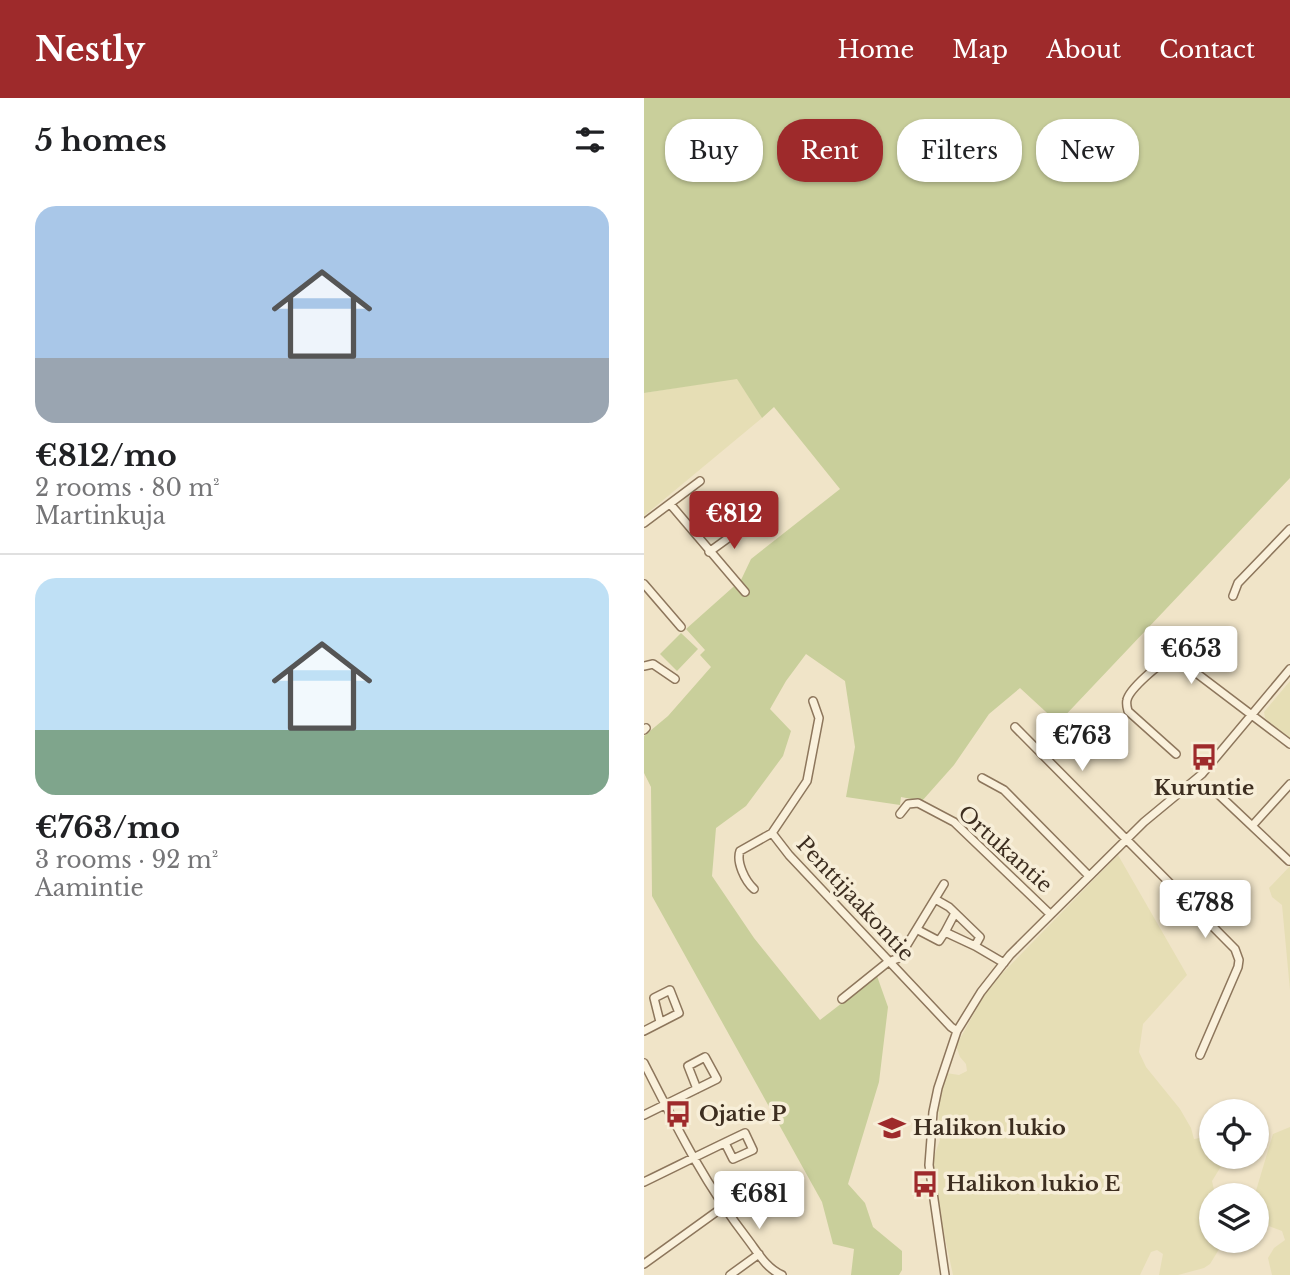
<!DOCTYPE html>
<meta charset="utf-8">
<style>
:root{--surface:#fff;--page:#f2f2f2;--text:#202124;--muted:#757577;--line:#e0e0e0;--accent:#9e2a2b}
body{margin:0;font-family:"Libre Baskerville",serif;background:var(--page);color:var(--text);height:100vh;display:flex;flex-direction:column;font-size:26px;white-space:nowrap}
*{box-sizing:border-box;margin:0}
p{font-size:23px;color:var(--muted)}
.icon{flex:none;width:38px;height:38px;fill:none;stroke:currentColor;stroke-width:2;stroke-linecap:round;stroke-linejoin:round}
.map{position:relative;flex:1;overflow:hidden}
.panel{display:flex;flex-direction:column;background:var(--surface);width:644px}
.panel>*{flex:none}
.hud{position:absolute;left:21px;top:21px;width:520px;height:63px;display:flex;gap:14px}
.controls{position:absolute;left:555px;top:1001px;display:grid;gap:14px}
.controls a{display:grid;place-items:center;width:70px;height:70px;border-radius:50%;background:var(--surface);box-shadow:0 2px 5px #0004;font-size:35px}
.price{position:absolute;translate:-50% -60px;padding:0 16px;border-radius:7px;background:#fff;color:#222;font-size:23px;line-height:46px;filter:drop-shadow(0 2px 4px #0008)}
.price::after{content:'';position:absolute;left:50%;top:42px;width:21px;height:16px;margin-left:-10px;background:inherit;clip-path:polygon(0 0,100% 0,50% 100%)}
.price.on{background:var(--accent);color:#fff}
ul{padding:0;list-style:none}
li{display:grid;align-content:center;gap:14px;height:371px;padding:0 35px}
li+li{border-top:2px solid var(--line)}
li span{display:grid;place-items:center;height:217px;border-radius:21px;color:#555}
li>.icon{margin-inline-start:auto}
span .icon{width:126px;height:126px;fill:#fffc;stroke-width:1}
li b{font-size:30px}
h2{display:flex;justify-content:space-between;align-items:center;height:84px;padding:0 35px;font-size:30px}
.chip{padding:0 24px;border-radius:28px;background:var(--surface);box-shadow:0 2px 5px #0004;font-size:24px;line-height:63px}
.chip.on{background:var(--accent);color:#fff}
header{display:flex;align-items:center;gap:42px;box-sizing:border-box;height:98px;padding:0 35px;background:var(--accent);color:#fff}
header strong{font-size:33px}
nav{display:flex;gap:38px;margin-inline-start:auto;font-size:24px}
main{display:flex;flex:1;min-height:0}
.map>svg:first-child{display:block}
.farmland{fill:#e6deb5}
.green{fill:#c9cf9b}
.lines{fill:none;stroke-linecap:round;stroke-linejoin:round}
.minor-casing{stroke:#8d765c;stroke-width:10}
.minor{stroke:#faf1dc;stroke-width:7}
.labels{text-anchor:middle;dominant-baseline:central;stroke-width:7;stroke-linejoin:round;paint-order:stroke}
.poi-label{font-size:21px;font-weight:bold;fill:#3d2e20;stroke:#f7eed8;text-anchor:start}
.street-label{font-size:21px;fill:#3d2e20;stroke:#f7eed8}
</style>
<header>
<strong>Nestly</strong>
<nav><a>Home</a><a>Map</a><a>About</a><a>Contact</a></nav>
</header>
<main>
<section class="panel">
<h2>5 homes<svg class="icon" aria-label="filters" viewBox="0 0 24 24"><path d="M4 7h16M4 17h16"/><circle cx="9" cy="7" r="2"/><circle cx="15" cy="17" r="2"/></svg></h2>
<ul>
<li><span style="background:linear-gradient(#a9c7e8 70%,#9aa5b1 0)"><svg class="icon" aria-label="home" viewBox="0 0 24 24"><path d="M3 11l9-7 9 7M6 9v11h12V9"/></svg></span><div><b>€812/mo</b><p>2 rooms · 80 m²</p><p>Martinkuja</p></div></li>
<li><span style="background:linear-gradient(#bfe0f5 70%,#7fa58c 0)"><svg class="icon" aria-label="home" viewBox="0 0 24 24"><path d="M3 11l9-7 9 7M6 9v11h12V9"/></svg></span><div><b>€763/mo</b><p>3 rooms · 92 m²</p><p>Aamintie</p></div></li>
</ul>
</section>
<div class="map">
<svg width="646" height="1177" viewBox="0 0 646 1177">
<rect width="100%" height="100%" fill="#f0e4c8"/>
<!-- farmland -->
<path class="farmland" d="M93 280 118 320 0 418V295Z
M646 583V641L621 620 620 614Z
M474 757 543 877 499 926 495 954 502 969 536 1011 547 1030 550 1041 567 1038V1059H599L576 1070 568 1083 571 1097H567V1143H580L566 1166 560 1170 534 1177H515L519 1156 513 1152 507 1154 496 1177H309L292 1098 289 1061 296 1042 294 1008 298 984 302 975 315 977 323 973 322 966 316 959 312 948 344 890Z
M646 768V892L638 807 628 799 625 790Z
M646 1029V1177H628L624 1160 630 1150 641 1142 638 1133 625 1128 611 1096 629 1036Z"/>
<!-- green -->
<path class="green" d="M0 0H646V380L414 625 376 590 345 616 310 667 278 703 257 699 256 707 202 699 211 649 201 583 162 556 142 583 126 611 147 633 139 658 102 708 72 730 68 778 110 840 176 922 233 878 244 909 235 984 204 1086 221 1105 229 1129 258 1153V1172L255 1177H207L210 1151 189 1146 178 1104 8 798 7 689 0 675V638L24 618 67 569 56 557 61 552 42 531 97 482 107 461 196 391 130 309 118 320 93 281 0 295Z
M37 535 54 551 33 573 16 556Z"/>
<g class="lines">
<defs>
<path id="minor" d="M27 407 101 494
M0 425 56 383
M65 454 98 430
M0 486 37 529
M589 498 594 485 646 431
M0 568 9 566 31 581
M169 603 175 620 163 683 128 735 145 757 307 929 313 933
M371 629 591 851 595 862 594 869 556 957
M0 632 2 630
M532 656 484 613C483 609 482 606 483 602 485 592 516 563 527 562 535 561 541 567 547 571L646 646
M338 680 360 692 445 778
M572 694 645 763
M256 716 264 706 274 705 310 724 406 816
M608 728 646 686
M110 791C101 783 92 764 96 753L128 735
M291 801 305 809 336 839 331 848
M274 832 295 843 301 834 331 848 360 865
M301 834 311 815
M198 901 244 864 255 860 300 786
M0 933 35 915 26 892 10 900 16 924
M0 965C33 1030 60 1085 105 1143 114 1155 123 1171 138 1177
M0 1017 73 981 61 959 44 968 53 991
M0 1084C33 1068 67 1051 101 1035L109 1052 89 1061 81 1045
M0 1166 111 1086 125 1107
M86 1177 115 1156
M301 1177 285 1067 289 1014 294 990 313 933 337 894 366 857 500 724 558 676 646 571"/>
</defs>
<!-- minor casing -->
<use href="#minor" class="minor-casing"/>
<!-- minor -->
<use href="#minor" class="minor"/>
</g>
<!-- icons -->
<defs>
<symbol id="bus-bare" viewBox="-9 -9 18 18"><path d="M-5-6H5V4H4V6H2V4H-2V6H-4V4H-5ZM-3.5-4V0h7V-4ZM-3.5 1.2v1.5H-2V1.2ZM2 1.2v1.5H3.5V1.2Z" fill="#9e2a2b" stroke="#f7eed8" stroke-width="2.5" paint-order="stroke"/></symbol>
<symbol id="school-bare" viewBox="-9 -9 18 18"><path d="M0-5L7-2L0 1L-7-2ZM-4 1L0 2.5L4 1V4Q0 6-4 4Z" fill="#9e2a2b" stroke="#f7eed8" stroke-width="2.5" paint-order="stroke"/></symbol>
</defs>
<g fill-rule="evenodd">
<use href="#bus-bare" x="541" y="640" width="38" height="38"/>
<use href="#bus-bare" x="15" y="997" width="38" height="38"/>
<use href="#school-bare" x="229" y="1011" width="38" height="38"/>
<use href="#bus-bare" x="262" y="1067" width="38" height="38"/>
</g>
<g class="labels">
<!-- poi labels -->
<g class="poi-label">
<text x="560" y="690" text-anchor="middle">Kuruntie</text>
<text x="55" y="1016">Ojatie P</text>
<text x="269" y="1030">Halikon lukio</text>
<text x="302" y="1086">Halikon lukio E</text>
</g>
<!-- street labels -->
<g class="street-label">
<text transform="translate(361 751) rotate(42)">Ortukantie</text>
<text transform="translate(211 801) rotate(47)">Penttijaakontie</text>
</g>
</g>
</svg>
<div class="controls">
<a><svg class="icon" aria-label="locate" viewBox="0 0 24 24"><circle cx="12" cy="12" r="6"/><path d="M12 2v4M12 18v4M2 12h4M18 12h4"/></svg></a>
<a><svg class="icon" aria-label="layers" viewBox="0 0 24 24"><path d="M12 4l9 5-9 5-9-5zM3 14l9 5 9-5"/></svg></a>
</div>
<b class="price on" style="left:90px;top:453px">€812</b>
<b class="price" style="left:547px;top:588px">€653</b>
<b class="price" style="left:438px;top:675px">€763</b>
<b class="price" style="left:561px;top:842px">€788</b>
<b class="price" style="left:115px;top:1133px">€681</b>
<div class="hud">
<a class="chip">Buy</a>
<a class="chip on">Rent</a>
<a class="chip">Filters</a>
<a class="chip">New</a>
</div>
</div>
</main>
